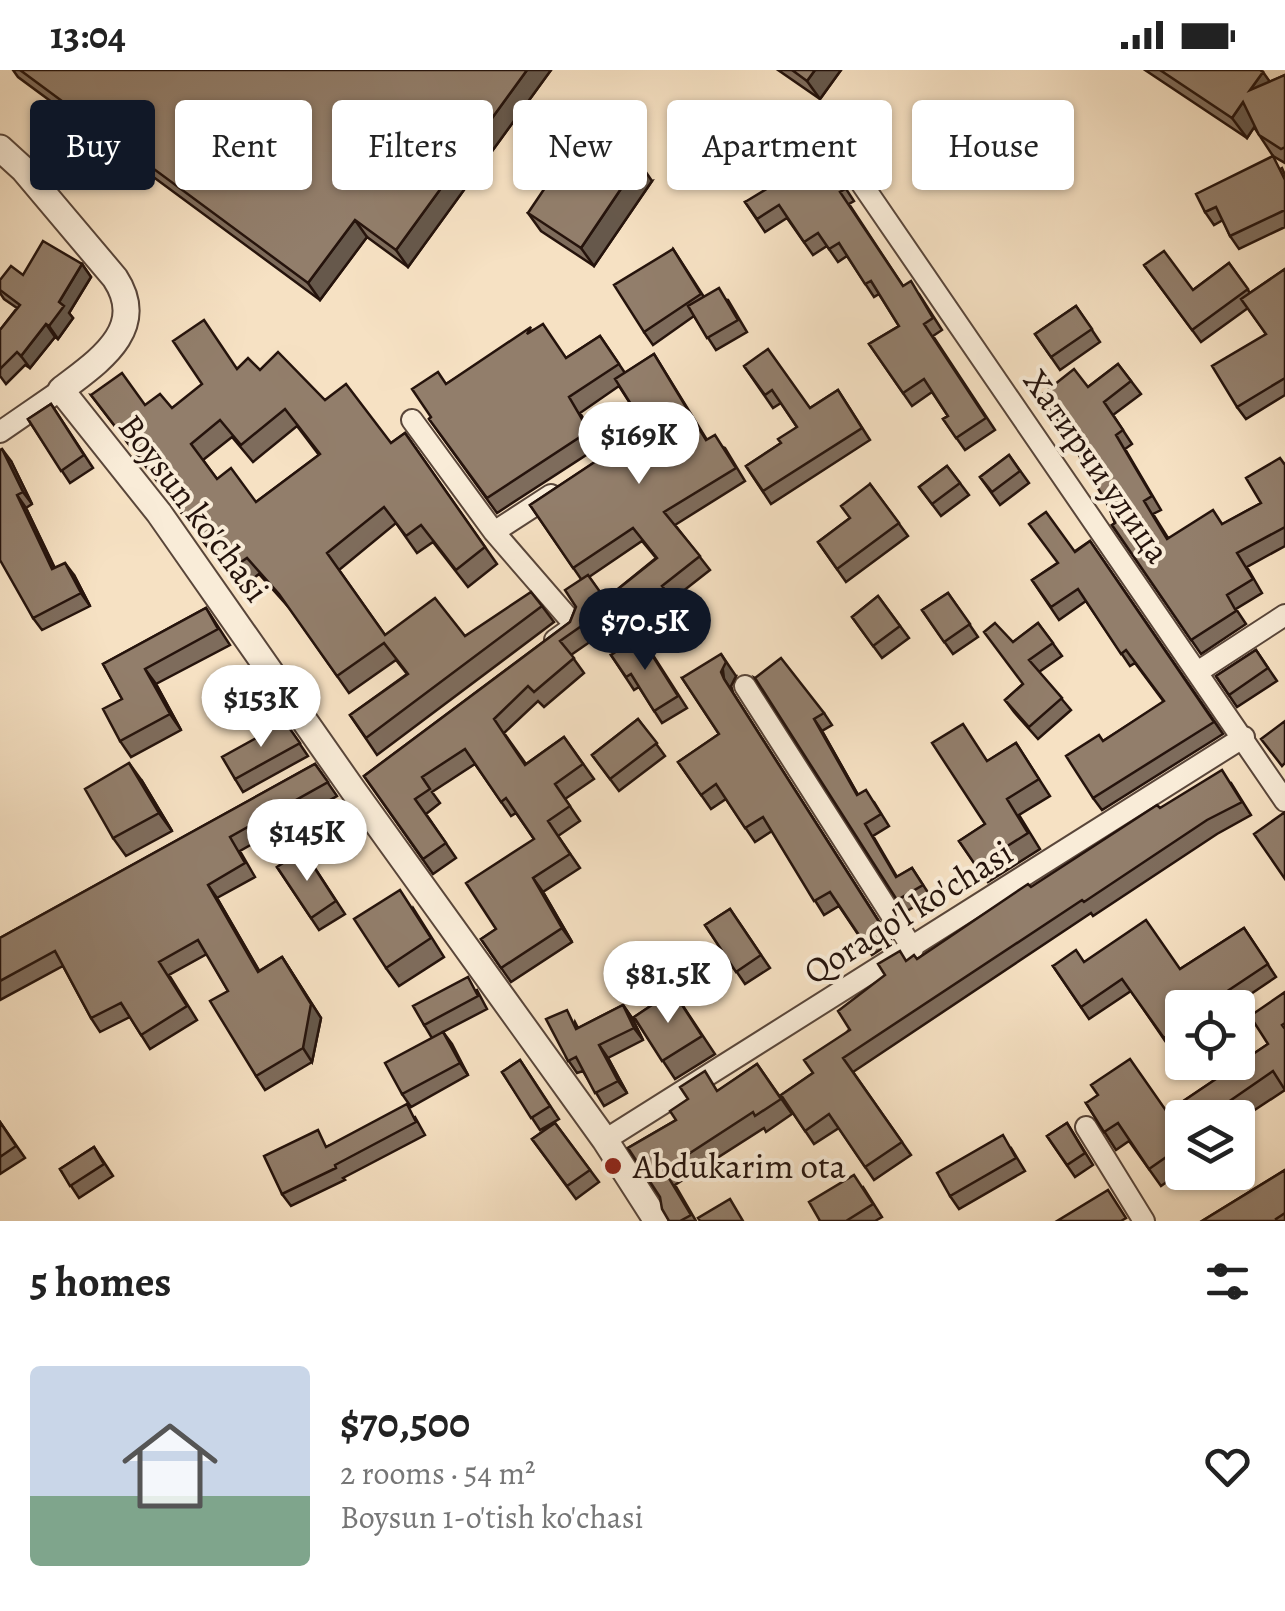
<!DOCTYPE html>
<meta charset="utf-8">
<style>
:root{--surface:#fff;--page:#f6f6f6;--text:#222;--muted:#767676;--accent:#111827}
body{margin:0;font-family:Alegreya,serif;background:var(--page);color:var(--text);height:100vh;display:flex;flex-direction:column;font-size:38px;white-space:nowrap}
*{box-sizing:border-box;margin:0}
p{font-size:32px;color:var(--muted)}
.icon{flex:none;width:55px;height:55px;fill:none;stroke:currentColor;stroke-width:2;stroke-linecap:round;stroke-linejoin:round}
.map{position:relative;height:1151px;overflow:hidden}
.sheet{display:flex;flex-direction:column;background:var(--surface);flex:1}
.sheet>*{flex:none}
.top-card{position:absolute;left:30px;top:30px;width:1225px;height:90px;display:flex;gap:20px}
.fabs{position:absolute;left:1165px;top:920px;display:grid;gap:20px}
.fabs a{display:grid;place-items:center;width:90px;height:90px;border-radius:10px;background:var(--surface);box-shadow:0 2px 8px #0004;font-size:50px}
.price{position:absolute;translate:-50% -85px;padding:0 22px;border-radius:35px;background:#fff;color:#222;font-size:32px;line-height:65px;filter:drop-shadow(0 2px 5px #0008)}
.price::after{content:'';position:absolute;left:50%;top:60px;width:30px;height:22px;margin-left:-15px;background:inherit;clip-path:polygon(0 0,100% 0,50% 100%)}
.price.on{background:var(--accent);color:#fff}
ul{padding:0;list-style:none}
li{display:flex;align-items:center;gap:30px;height:250px;padding:0 30px}
li span{display:grid;place-items:center;flex:none;width:280px;height:200px;border-radius:10px;color:#555}
li>.icon{margin-inline-start:auto}
span .icon{width:120px;height:120px;fill:#fffc;stroke-width:1}
li b{font-size:42px}
h2{display:flex;justify-content:space-between;align-items:center;height:120px;padding:0 30px;font-size:42px}
.pill{padding:0 35px;border-radius:10px;background:var(--surface);box-shadow:0 2px 8px #0004;font-size:35px;line-height:90px}
.pill.on{background:var(--accent);color:#fff}
.status{display:flex;justify-content:space-between;align-items:center;height:70px;padding:0 50px;background:var(--surface);direction:ltr}
.status svg{height:28px;fill:currentColor}
.map>svg:first-child{display:block}
.lines{fill:none;stroke-linecap:round;stroke-linejoin:round}
.minor-casing{stroke:#59463a;stroke-width:24}
.tertiary-casing{stroke:#59463a;stroke-width:29}
.minor{stroke:#f9ecd8;stroke-width:20}
.tertiary{stroke:#f9ecd8;stroke-width:25}
.wall{fill:#7e6c5c;stroke:#25130c;stroke-width:2.5;fill-rule:evenodd}
.shaded-wall{fill:#66584b;stroke:#25130c;stroke-width:2.5}
.building{fill:#927e6b;stroke:#25130c;stroke-width:2.5;fill-rule:evenodd}
.poi-dot{fill:#8f2418;stroke:#f9ecd8;stroke-width:4}
.labels{text-anchor:middle;dominant-baseline:central;stroke-width:8;stroke-linejoin:round;paint-order:stroke}
.street-label{font-size:35px;fill:#25130c;stroke:#f9ecd8}
.poi-label{font-size:35px;fill:#25130c;stroke:#f9ecd8;text-anchor:start}
</style>
<div class="status"><b>13:04</b><svg viewBox="0 0 49 12"><path d="M0 12V9h3v3zM5 12V6h3v6zM10 12V3h3v9zM15 12V0h3v12zM26 1h20v11H26zM47 4h2v5h-2z"/></svg></div>
<div class="map">
<svg width="1285" height="1151" viewBox="0 0 1285 1151">
<rect width="100%" height="100%" fill="#f6e1c3"/>
<filter id="stains"><feTurbulence type="fractalNoise" baseFrequency=".002" numOctaves="4"/><feColorMatrix values="0 0 0 0 .2 0 0 0 0 .09 0 0 0 0 .02 0 0 0 .5 -.17"/></filter>
<radialGradient id="worn" r=".72"><stop offset=".6" stop-color="#630" stop-opacity="0"/><stop offset="1" stop-color="#630" stop-opacity=".3"/></radialGradient>
<g class="lines">
<defs>
<path id="minor" d="M853 101 1285 731
M412 350 494 462 572 552 569 560 555 570
M0 362 61 320
M494 462 551 425
M1199 601 1285 545
M745 616 913 879
M1086 1057 1144 1151
M605 1070 1244 667"/>
<path id="tertiary" d="M0 78 23 99 115 208C149 260 97 292 61 320L159 443 353 720 605 1070 657 1151"/>
</defs>
<!-- minor casing -->
<use href="#minor" class="minor-casing"/>
<!-- tertiary casing -->
<use href="#tertiary" class="tertiary-casing"/>
<!-- minor -->
<use href="#minor" class="minor"/>
<!-- tertiary -->
<use href="#tertiary" class="tertiary"/>
</g>
<!-- wall -->
<path class="wall" d="M13 0H551L408 197 367 167 320 230 18 7Z
M778 0H841L820 29Z
M1145 0H1260L1270 12 1285 5V93L1273 86 1254 57 1247 68Z
M827 90 854 131 849 134 903 216 919 224 942 260 933 266 995 360 965 380 943 349 948 346 932 322 912 336 869 274 899 256 879 224 874 227 847 186 838 192 827 176 813 185 787 148 765 162 745 132 783 118Z
M1282 98 1285 105V157L1239 179 1230 166 1223 150 1214 155 1205 142Z
M652 111 594 196 541 161 528 143Z
M673 179 704 227 728 230 747 262 716 280 694 246 653 275 644 262Z
M1229 193 1250 223 1285 199V325L1246 349 1237 337 1266 264 1248 238 1201 272 1144 195 1193 220Z
M82 194 91 207 69 243 73 248 58 269 55 267 30 298 25 295 6 314 0 306V260L17 238 4 229 0 223V210Z
M1076 236 1100 272 1060 300 1035 264Z
M533 260 566 288 600 266 625 303 654 284 707 370 725 378 745 411 675 455 710 500 673 529 680 539 652 562 618 519 656 488 642 471 589 507 620 551 571 585 584 603 544 637 538 631 504 663 526 694 564 667 594 709 565 729 580 751 558 766 580 798 543 822 572 872 511 912 481 869 496 859 534 769 516 743 511 746 475 694 432 722 440 733 426 744 456 788 433 804 364 706 570 552 576 537 581 509 530 435 646 358 619 316 580 343 600 376 497 443 429 349 431 347 446 314Z
M1118 294 1141 324 1113 345 1132 374 1125 379 1161 440 1153 444 1168 468 1223 454 1261 433 1285 394V476L1247 497 1262 523 1236 539 1246 554 1201 584 1112 455 1115 453 1109 437 1072 369 1040 326 1088 317Z
M744 296 810 338 838 320 870 370 771 434 746 396 781 373 797 357 781 333 773 338Z
M237 298 260 300 325 330 391 373 405 363 497 494 468 517 433 472 417 483 396 453 339 500 385 565 465 566 542 536 554 552 377 685 350 645 407 604 396 590 349 623 291 540 259 504 250 511 239 497 229 505 91 325 145 335 172 338ZM297 356 319 385 256 432 217 409 203 390 232 367 253 392Z
M51 334 93 398 70 413 28 349Z
M1009 385 1029 413 1000 435 980 407Z
M11 391 32 434 26 438 55 498 74 505 90 536 42 560 33 548Z
M947 396 969 425 941 446 919 417Z
M870 414 908 466 846 512 818 472 850 448Z
M1090 471 1223 664 1102 740 1093 728 1103 671 1164 632 1135 593 1130 596 1086 531 1059 550 1032 510Z
M948 523 978 567 953 584 922 540Z
M878 526 909 568 882 588 852 547Z
M206 538 230 575 156 614 181 660 131 687 120 671 122 629 103 594Z
M1038 553 1062 586 1039 602 1071 640 1038 669 1014 642 1005 630 1023 614 1013 572Z
M649 579 687 638 662 653 639 617 634 620 611 585Z
M1256 580 1277 611 1237 637 1216 606Z
M736 606 731 616 733 623 892 872 872 885 839 836 824 845 772 761 755 772 726 729 711 739 678 692 719 664 682 608Z
M755 608 824 643 832 655 822 661 858 725 874 732 889 756 873 766 897 807 912 798 931 827 905 842Z
M638 649 665 686 619 721 592 685Z
M285 652 308 686 243 722 235 709Z
M1016 673 1050 726 1019 745 1040 779 988 812 959 771 985 754 988 691Z
M315 694 337 726 240 781 255 807 217 828 259 901 282 887 321 948 312 992 265 1020 256 1006 228 921 207 884 169 905 197 950 150 979 130 947 100 962 91 948 63 896 0 930V868Z
M142 711 172 761 126 786 113 768Z
M1231 713 1251 745 1217 764 1093 846 1091 843 853 1002 911 1085 874 1110 839 1058 814 1074 781 1025 813 1003 906 891 917 889 1160 738Z
M303 780 345 844 319 860 277 797Z
M413 838 444 887 399 916 386 898Z
M730 839 770 898 745 914 705 855Z
M1244 858 1276 907 1230 938H1182V974L1172 981 1131 921 1089 949 1053 896 1084 892 1180 899Z
M477 920 487 939 443 962 468 1005 411 1037 402 1024 432 968 424 955Z
M673 921 715 984 675 1009 634 947Z
M1285 922V1020L1238 1051V1048H1182V1101L1161 1116 1129 1071 1116 1080 1086 1033 1167 1042 1268 974Z
M623 935 632 948 643 970 608 988 627 1023 604 1036 583 1001 577 1003 566 987 575 952 578 958Z
M520 990 559 1049 540 1060 502 1002Z
M757 994 792 1044 766 1062 764 1058 675 1115 696 1151H669L660 1127 628 1078 676 1050Z
M415 1047 425 1065 343 1108 345 1110 291 1136 282 1124 328 1076Z
M0 1052 25 1088 0 1104Z
M555 1053 599 1112 576 1129 532 1069Z
M1067 1053 1093 1095 1075 1107 1047 1066Z
M94 1077 113 1106 79 1128 60 1099Z
M1011 1078 1025 1101 959 1139 950 1126Z
M1285 1100V1151H1202Z
M863 1117 882 1147 875 1151H820Z"/>
<!-- shaded-wall -->
<path class="shaded-wall" d="M527 0H551L408 197 396 180Z
M815 0H841L820 29 807 11Z
M1263 2 1277 22 1250 20Z
M1243 32 1257 53 1247 68 1232 48Z
M639 92 652 111 594 196 581 178Z
M355 150 367 167 320 230 308 213Z
M82 194 91 207 69 243 73 248 58 269 49 256 59 232Z
M46 254 55 267 30 298 21 286Z
M2 379 11 391 32 434 23 422Z
M17 425 26 438 61 512 52 499Z
M65 493 74 505 90 536 81 523Z
M721 584 736 606 731 616 733 623 892 872 724 609Z
M145 599 156 614 181 660 170 644Z
M814 649 822 661 865 737 857 725Z
M129 693 142 711 172 761 159 743Z
M533 808 543 822 572 872 562 858Z
M208 815 217 828 268 916 258 902Z
M282 887 321 948 312 992 303 978Z
M623 935 632 948 643 970 634 958Z
M443 962 452 974 468 1005 460 993Z
M599 975 608 988 627 1023 618 1011Z"/>
<!-- building -->
<path class="building" d="M20 0H527L396 180 355 150 308 213Z
M792 0H815L807 11Z
M1160 0H1260L1263 2 1250 20 1285 5V77L1281 79 1259 65 1243 32 1232 48Z
M586 57 639 92 581 178 528 143Z
M1273 86 1285 110V140L1230 166 1216 137 1205 142 1196 124Z
M827 90 845 119 840 122 903 216 911 211 933 248 924 254 986 348 956 368 943 349 948 346 924 309 903 323 869 274 899 256 871 211 865 214 839 173 829 179 818 163 804 172 779 135 757 149 745 132 778 112 783 118Z
M43 171 82 194 59 232 64 236 49 256 46 254 21 286 17 282 0 299V260L20 235 0 220V210L11 196 23 205Z
M673 179 701 224 644 262 614 215Z
M1164 181 1193 220 1229 193 1248 219 1192 260 1144 195Z
M1285 199V308L1237 337 1212 296 1266 264 1241 229Z
M719 218 738 250 707 268 688 236Z
M1076 236 1092 259 1051 287 1035 264Z
M204 250 237 299 248 288 260 300 278 282 325 330 346 314 391 373 405 363 485 477 456 500 421 455 406 466 384 437 327 483 385 565 435 528 465 566 531 522 542 536 366 668 350 645 408 604 384 573 337 606 279 524 247 488 238 494 228 480 217 489 91 325 122 303 145 335 160 324 172 338 202 314 173 271ZM285 339 320 384 256 432 231 398 217 409 191 374 220 350 241 375Z
M543 254 566 288 600 266 619 294 569 327 589 361 487 428 429 349 431 347 412 319 438 302 446 314 531 257 527 264Z
M768 279 810 338 838 320 862 358 763 421 746 396 781 373 778 369 797 357 772 320 765 325 744 296Z
M654 284 706 370 715 365 736 398 664 442 700 486 662 516 670 526 642 548 618 519 657 488 633 458 573 498 530 435 646 358 615 309Z
M1118 294 1131 311 1104 332 1123 360 1116 365 1152 426 1144 431 1167 469 1213 440 1222 454 1261 433 1246 408 1280 388 1285 395V457L1237 483 1253 509 1227 525 1236 541 1191 570 1112 455 1115 453 1109 437 1070 370 1073 368 1040 326 1074 299 1088 317Z
M51 334 84 385 61 401 28 349Z
M2 379 23 422 17 425 52 499 65 493 81 523 33 548 0 490V380Z
M1009 385 1020 401 992 422 980 407Z
M947 396 960 413 932 434 919 417Z
M870 414 899 453 837 499 818 472 850 448 841 436Z
M1046 442 1075 482 1090 471 1214 652 1093 728 1066 686 1099 665 1103 671 1164 631 1126 580 1121 584 1078 519 1051 537 1032 510 1058 493 1029 454Z
M588 505 610 536 560 571 574 588 534 622 528 616 494 649 525 695 564 667 583 694 555 714 570 736 548 751 570 784 533 808 562 858 501 898 481 869 496 859 466 813 534 769 506 728 501 732 465 679 422 707 430 719 415 729 446 773 423 789 364 706 570 552 576 537 565 520Z
M948 523 970 554 944 572 922 540Z
M878 526 900 556 873 576 852 547Z
M206 538 218 559 145 599 170 644 120 671 103 639 122 629 103 594Z
M995 553 1013 572 1038 553 1053 573 1029 590 1062 628 1029 657 1005 630 1023 614 984 562Z
M640 566 678 626 654 641 631 604 626 607 611 585Z
M1256 580 1268 598 1229 625 1216 606Z
M721 584 726 592 721 602 724 609 883 858 863 871 830 822 814 831 763 747 745 758 716 714 701 725 678 692 719 664 682 608Z
M781 588 824 643 814 649 857 725 866 720 881 744 865 754 896 807 912 798 923 815 897 830 755 608Z
M638 649 657 673 610 709 592 685Z
M1285 651V693L1282 696 1261 669Z
M285 652 300 673 235 709 222 687Z
M963 654 987 691 1016 673 1039 709 1007 729 1028 763 976 796 959 771 985 754 932 673Z
M129 693 159 743 113 768 85 719Z
M315 694 328 712 230 767 245 793 208 815 258 902 282 887 311 934 303 978 256 1006 210 931 228 921 198 870 159 892 187 936 141 965 121 933 91 948 55 881 0 911V868Z
M1222 700 1242 732 1207 750 1084 832 1082 830 843 988 902 1072 865 1097 829 1044 805 1061 781 1025 813 1003 804 990 850 960 838 941 885 905 878 894 900 881 906 891 914 885 917 889 1028 814 1031 817 1157 735 1160 738Z
M1285 742V809L1254 764Z
M303 780 336 831 311 848 277 797Z
M400 820 431 868 386 898 354 849Z
M730 839 761 885 736 902 705 855Z
M1146 850 1180 899 1244 858 1268 894 1208 934 1210 936 1208 938H1182V955L1164 968 1122 909 1081 937 1053 896 1076 880 1084 892Z
M468 907 478 926 424 955 413 936Z
M673 921 702 966 662 991 634 947Z
M1285 922V953L1282 955 1285 959V1020L1273 1001 1205 1048H1182V1076L1149 1099 1118 1053 1104 1062 1086 1033 1098 1025 1091 1015 1130 989 1167 1042 1268 974 1250 946Z
M623 935 634 958 599 975 618 1011 595 1023 576 987 568 991 566 987 546 949 567 940 576 959Z
M443 962 460 993 402 1024 385 993Z
M520 990 550 1036 531 1048 502 1002Z
M757 994 781 1029 755 1046 753 1042 664 1100 691 1145 680 1151H669L662 1139 660 1127 628 1078 676 1050 670 1041 688 1029 680 1017 705 1001 717 1021Z
M407 1034 416 1052 335 1095 336 1098 282 1124 264 1086 318 1060 326 1077Z
M0 1052 16 1076 0 1087Z
M555 1053 590 1100 567 1116 532 1069Z
M1067 1053 1085 1083 1067 1095 1047 1066Z
M1003 1065 1016 1088 950 1126 937 1103Z
M94 1077 104 1094 70 1116 60 1099Z
M1285 1100V1143L1276 1149 1277 1151H1202Z
M854 1105 873 1134 846 1151H820L809 1132Z
M1108 1120 1126 1148 1121 1151H1057Z
M730 1129 743 1151H700L698 1148Z"/>
<!-- markers -->
<circle class="poi-dot" cx="613" cy="1096" r="10"/>
<g class="labels">
<!-- street labels -->
<g class="street-label">
<text transform="translate(1097 396) rotate(55)">Хатирчи улица</text>
<text transform="translate(194 438) rotate(53)">Boysun ko'chasi</text>
<text transform="translate(908 842) rotate(-32)">Qoraqo'l ko'chasi</text>
</g>
<!-- poi labels -->
<g class="poi-label">
<text x="633" y="1096">Abdukarim ota</text>
</g>
</g>
<rect width="100%" height="100%" filter="url(#stains)"/>
<rect width="100%" height="100%" fill="url(#worn)"/>
</svg>
<div class="fabs">
<a><svg class="icon" aria-label="locate" viewBox="0 0 24 24"><circle cx="12" cy="12" r="6"/><path d="M12 2v4M12 18v4M2 12h4M18 12h4"/></svg></a>
<a><svg class="icon" aria-label="layers" viewBox="0 0 24 24"><path d="M12 4l9 5-9 5-9-5zM3 14l9 5 9-5"/></svg></a>
</div>
<b class="price" style="left:639px;top:417px">$169K</b>
<b class="price on" style="left:645px;top:603px">$70.5K</b>
<b class="price" style="left:261px;top:680px">$153K</b>
<b class="price" style="left:307px;top:814px">$145K</b>
<b class="price" style="left:668px;top:956px">$81.5K</b>
<div class="top-card">
<a class="pill on">Buy</a>
<a class="pill">Rent</a>
<a class="pill">Filters</a>
<a class="pill">New</a>
<a class="pill">Apartment</a>
<a class="pill">House</a>
</div>
</div>
<section class="sheet">
<h2>5 homes<svg class="icon" aria-label="filters" viewBox="0 0 24 24"><path d="M4 7h16M4 17h16"/><circle cx="9" cy="7" r="2"/><circle cx="15" cy="17" r="2"/></svg></h2>
<ul>
<li><span style="background:linear-gradient(#c9d6e8 65%,#7fa58c 0)"><svg class="icon" aria-label="home" viewBox="0 0 24 24"><path d="M3 11l9-7 9 7M6 9v11h12V9"/></svg></span><div><b>$70,500</b><p>2 rooms · 54 m²</p><p>Boysun 1-o'tish ko'chasi</p></div><svg class="icon" aria-label="heart" viewBox="0 0 24 24"><path d="M12 20l-8-8c-3-5 5-10 8-4 3-6 11-1 8 4z"/></svg></li>
</ul>
</section>
